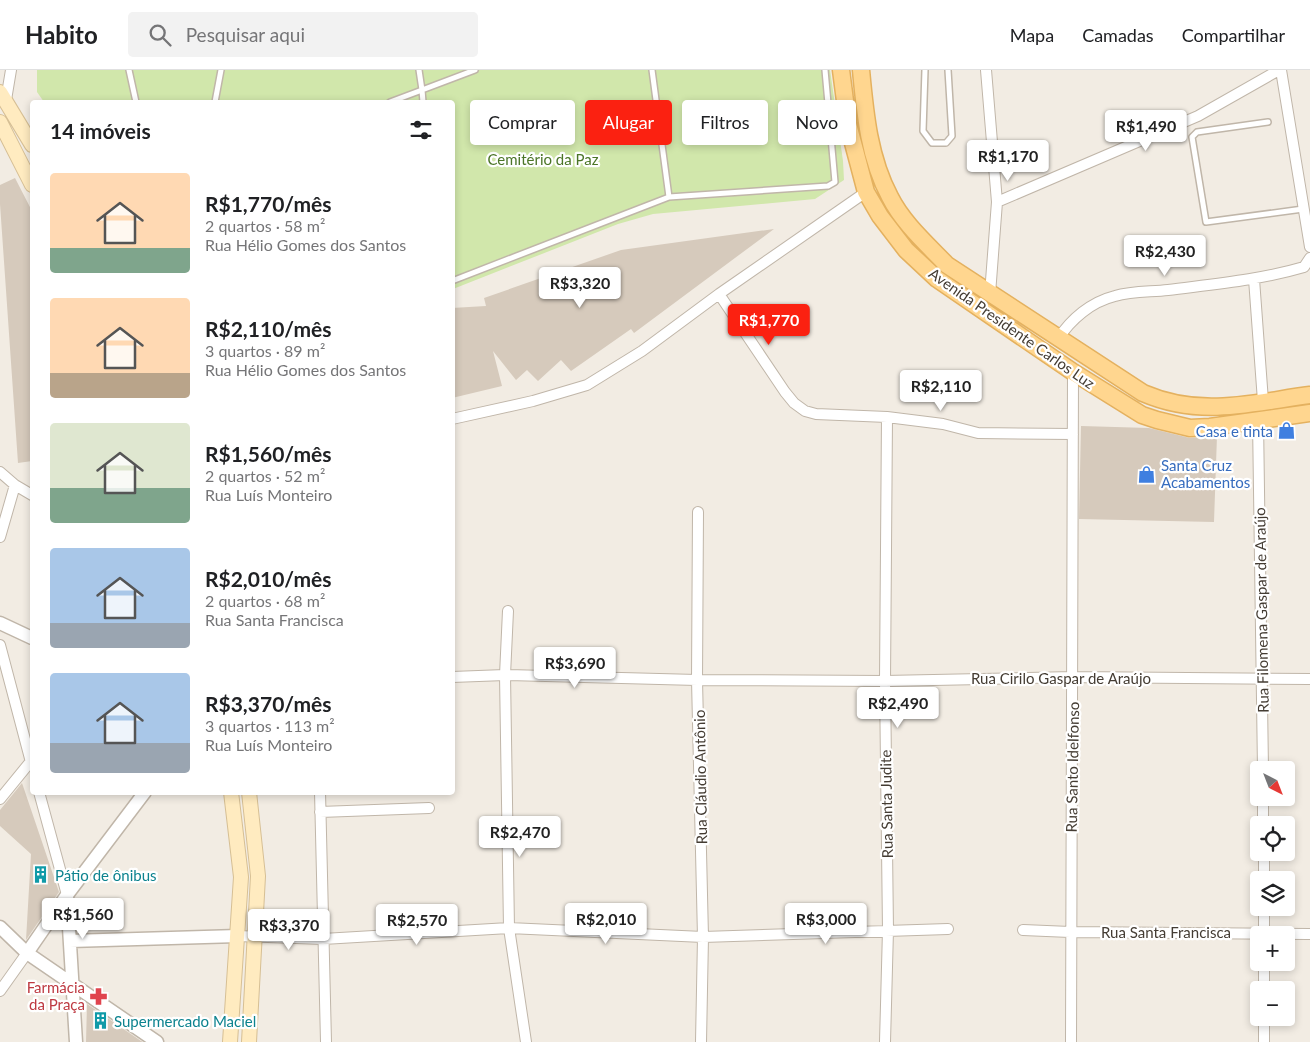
<!DOCTYPE html>
<html lang="pt">
<meta charset="utf-8">
<style>
:root{--surface:#fff;--page:#f2f2f2;--text:#202124;--muted:#757577;--line:#e0e0e0;--accent:#fb2111}
body{margin:0;font-family:Lato,sans-serif;background:var(--page);color:var(--text);height:100vh;display:flex;flex-direction:column;font-size:19px;white-space:nowrap}
*{box-sizing:border-box;margin:0}
p{font-size:16px;color:var(--muted)}
.icon{flex:none;width:28px;height:28px;fill:none;stroke:currentColor;stroke-width:2;stroke-linecap:round;stroke-linejoin:round}
.map{position:relative;flex:1;overflow:hidden}
.details{position:absolute;left:30px;top:30px;width:425px;height:695px;display:flex;flex-direction:column;background:var(--surface);border-radius:5px;box-shadow:0 2px 8px #0003}
.details>*{flex:none}
.hud{position:absolute;left:470px;top:30px;width:475px;height:45px;display:flex;gap:10px}
.needle{width:32px;rotate:138deg}
.buttons{position:absolute;left:1250px;top:691px;display:grid;gap:10px}
.buttons a{display:grid;place-items:center;width:45px;height:45px;border-radius:5px;background:var(--surface);box-shadow:0 2px 8px #0003;font-size:25px}
.price{position:absolute;translate:-50% -42px;padding:0 11px;border-radius:5px;background:#fff;color:#222;font-size:16px;line-height:32px;filter:drop-shadow(0 1px 2px #0008)}
.price::after{content:'';position:absolute;left:50%;top:30px;width:15px;height:11px;margin-left:-8px;background:inherit;clip-path:polygon(0 0,100% 0,50% 100%)}
.price.current{background:var(--accent);color:#fff}
ul{padding:0;list-style:none}
li{display:flex;align-items:center;gap:15px;height:125px;padding:0 20px}
li span{display:grid;place-items:center;flex:none;width:140px;height:100px;border-radius:5px;color:#555}
li>.icon{margin-inline-start:auto}
span .icon{width:60px;height:60px;fill:#fffc;stroke-width:1}
li b{font-size:21px}
h2{display:flex;justify-content:space-between;align-items:center;height:60px;padding:0 20px;font-size:21px}
.tag{padding:0 18px;border-radius:5px;background:var(--surface);box-shadow:0 2px 8px #0003;font-size:18px;line-height:45px}
.tag.current{background:var(--accent);color:#fff}
header{display:flex;align-items:center;gap:30px;box-sizing:border-box;height:70px;padding:0 25px;background:var(--surface);border-bottom:1px solid var(--line)}
header strong{font-size:24px}
nav{display:flex;gap:28px;margin-inline-start:auto;font-size:18px}
.search{width:350px;height:45px;background:var(--page);display:flex;align-items:center;gap:12px;box-sizing:border-box;padding:0 18px;border-radius:5px;color:var(--muted);font-size:19px}
.map>svg:first-child{display:block}
.green{fill:#d1e7ab}
.building{fill:#d6cabc}
.lines{fill:none;stroke-linecap:round;stroke-linejoin:round}
.service-casing{stroke:#c0b6a9;stroke-width:8}
.minor-casing{stroke:#c0b6a9;stroke-width:12}
.tertiary-casing{stroke:#c0b6a9;stroke-width:15}
.secondary-casing{stroke:#d6bf94;stroke-width:16}
.primary-casing{stroke:#e4b15f;stroke-width:19}
.service{stroke:#fff;stroke-width:5}
.minor{stroke:#fff;stroke-width:10}
.tertiary{stroke:#fff;stroke-width:12}
.secondary{stroke:#ffebc0;stroke-width:14}
.primary{stroke:#ffd68f;stroke-width:16}
.labels{text-anchor:middle;dominant-baseline:central;stroke-width:4.5;stroke-linejoin:round;paint-order:stroke}
.park-label{font-size:15px;fill:#4b7527;stroke:#fff}
.street-label{font-size:15px;fill:#443c33;stroke:#fff}
.shop-label{font-size:15px;fill:#366cbe;stroke:#fff;text-anchor:end}
.culture-label{font-size:15px;fill:#0d838f;stroke:#fff;text-anchor:start}
.health-label{font-size:15px;fill:#be3a42;stroke:#fff;text-anchor:end}
</style>
<header>
<strong>Habito</strong>
<div class="search"><svg class="icon" aria-label="search" viewBox="0 0 24 24"><circle cx="10" cy="10" r="6"/><path d="M15 15l6 6"/></svg>Pesquisar aqui</div>
<nav><a>Mapa</a><a>Camadas</a><a>Compartilhar</a></nav>
</header>
<div class="map">
<svg width="1310" height="972" viewBox="0 0 1310 972">
<rect width="100%" height="100%" fill="#f2ece3"/>
<!-- green -->
<path class="green" d="M37 0H830L843 91 844 110 815 129 653 144 618 154 453 219 452 32H44L37 22Z"/>
<!-- building -->
<path class="building" d="M15 108 32 141V391L18 393 0 134V115Z
M774 159 634 263 631 259 571 301 561 290 538 311 527 300 516 310 493 281 502 316 452 328V238L486 236 484 228 621 180Z
M1081 356 1149 358 1190 368 1217 366 1214 452 1079 449Z
M22 713 59 822 26 870 31 784 0 756V740Z
M87 934 141 971 143 972H86Z"/>
<g class="lines">
<defs>
<path id="service" d="M129 0 136 32
M925 0 923 61 932 73H946L952 66 948 0
M215 32 221 0
M390 32 422 20 419 0
M423 32 422 20 475 0
M1268 52 1197 62 1192 67 1206 152 1303 139
M669 127 828 116 835 112 825 0
M452 211 669 127 652 0"/>
<path id="minor" d="M986 0 997 132 990 224
M1281 0 1310 177
M6 30 11 0
M997 132 1198 46 1279 0
M1254 209 1263 331
M719 224 785 322 794 333 805 341 816 344 887 347 943 354 978 363 1073 364
M1058 269C1071 249 1091 232 1115 226 1132 221 1151 222 1168 220 1214 214 1260 210 1304 197L1310 188
M452 349 533 331 587 315 642 281 719 224 866 122
M1258 350 1263 700
M0 402 15 415 32 425
M698 442 697 610 703 867 701 972
M0 467 15 415
M508 541 505 605 509 858 526 972
M0 575 32 696
M452 607 505 605 697 610 885 611 1073 607 1310 609
M39 722 67 825
M320 722 326 972
M1263 728V755
M0 729 31 691
M320 742 429 738
M1264 782V810
M1264 838V865
M1023 860 1070 862 1310 864
M238 866 323 869 509 858 703 867 948 859
M1264 920V892
M0 921 27 883
M885 972 888 860 885 611 887 347
M1071 972 1073 302
M1264 972V948"/>
<path id="tertiary" d="M0 553 32 568
M67 825 76 972
M0 857 27 883 157 972
M70 871 238 866
M27 883 67 825 145 722"/>
<path id="secondary" d="M0 22 32 75
M0 52 32 115
M230 972 241 807 231 722
M249 972 258 806 249 722"/>
<path id="primary" d="M841 0 848 54 866 122 880 146 906 180 937 209 1073 302 1142 345 1157 350 1190 358 1210 357 1310 343
M861 0C865 43 869 88 890 127 903 153 927 174 947 195L1143 323C1201 348 1250 333 1310 325"/>
</defs>
<!-- service casing -->
<use href="#service" class="service-casing"/>
<!-- minor casing -->
<use href="#minor" class="minor-casing"/>
<!-- tertiary casing -->
<use href="#tertiary" class="tertiary-casing"/>
<!-- secondary casing -->
<use href="#secondary" class="secondary-casing"/>
<!-- primary casing -->
<use href="#primary" class="primary-casing"/>
<!-- service -->
<use href="#service" class="service"/>
<!-- minor -->
<use href="#minor" class="minor"/>
<!-- tertiary -->
<use href="#tertiary" class="tertiary"/>
<!-- secondary -->
<use href="#secondary" class="secondary"/>
<!-- primary -->
<use href="#primary" class="primary"/>
</g>
<!-- icons -->
<defs>
<symbol id="shop-bare" viewBox="-9 -9 18 18"><path d="M-5-2.5h2.3a2.7 3.5 0 0 1 5.4 0H5L5.5 6h-11ZM-1.5-2.5h3a1.5 2.3 0 0 0-3 0Z" fill="#3f7fe0" stroke="#fff" stroke-width="2.5" paint-order="stroke"/></symbol>
<symbol id="building-bare" viewBox="-9 -9 18 18"><path d="M-4-6H4V6H1V3H-1V6H-4ZM-2.5-4.3h1.7v1.8h-1.7ZM.8-4.3h1.7v1.8H.8ZM-2.5-1h1.7V.8h-1.7ZM.8-1h1.7V.8H.8Z" fill="#0f9aa8" stroke="#fff" stroke-width="2.5" paint-order="stroke"/></symbol>
<symbol id="pharmacy-bare" viewBox="-9 -9 18 18"><path d="M-2-6h4v4h4v4h-4v4h-4v-4h-4v-4h4Z" fill="#e0444e" stroke="#fff" stroke-width="2.5" paint-order="stroke"/></symbol>
</defs>
<g fill-rule="evenodd">
<use href="#shop-bare" x="1274" y="348" width="25" height="25"/>
<use href="#shop-bare" x="1134" y="392" width="25" height="25"/>
<use href="#building-bare" x="28" y="792" width="25" height="25"/>
<use href="#pharmacy-bare" x="86" y="914" width="25" height="25"/>
<use href="#building-bare" x="88" y="938" width="25" height="25"/>
</g>
<g class="labels">
<!-- park labels -->
<g class="park-label">
<text x="543" y="89">Cemitério da Paz</text>
</g>
<!-- street labels -->
<g class="street-label">
<text transform="translate(1012 258) rotate(35)">Avenida Presidente Carlos Luz</text>
<text transform="translate(1261 540) rotate(-91)">Rua Filomena Gaspar de Araújo</text>
<text x="1061" y="608">Rua Cirilo Gaspar de Araújo</text>
<text transform="translate(1072 697) rotate(-89)">Rua Santo Idelfonso</text>
<text transform="translate(700 707) rotate(-91)">Rua Cláudio Antônio</text>
<text transform="translate(886 734) rotate(-91)">Rua Santa Judite</text>
<text x="1166" y="862">Rua Santa Francisca</text>
</g>
<!-- shop labels -->
<g class="shop-label">
<text x="1273" y="361">Casa e tinta</text>
<text x="1161" y="395" text-anchor="start">Santa Cruz<tspan x="1161" dy="17">Acabamentos</tspan></text>
</g>
<!-- culture labels -->
<g class="culture-label">
<text x="55" y="805">Pátio de ônibus</text>
<text x="114" y="951">Supermercado Maciel</text>
</g>
<!-- health labels -->
<g class="health-label">
<text x="85" y="917">Farmácia<tspan x="85" dy="17">da Praça</tspan></text>
</g>
</g>
</svg>
<div class="buttons">
<a><svg class="needle" viewBox="-14 -14 28 28"><path d="M0-13l5 13h-10z" fill="#e53935"/><path d="M0 13l5-13h-10z" fill="#757577"/></svg></a>
<a><svg class="icon" aria-label="locate" viewBox="0 0 24 24"><circle cx="12" cy="12" r="6"/><path d="M12 2v4M12 18v4M2 12h4M18 12h4"/></svg></a>
<a><svg class="icon" aria-label="layers" viewBox="0 0 24 24"><path d="M12 4l9 5-9 5-9-5zM3 14l9 5 9-5"/></svg></a>
<a>+</a>
<a>−</a>
</div>
<b class="price" style="left:1146px;top:82px">R$1,490</b>
<b class="price" style="left:1008px;top:112px">R$1,170</b>
<b class="price" style="left:1165px;top:207px">R$2,430</b>
<b class="price" style="left:580px;top:239px">R$3,320</b>
<b class="price current" style="left:769px;top:276px">R$1,770</b>
<b class="price" style="left:941px;top:342px">R$2,110</b>
<b class="price" style="left:575px;top:619px">R$3,690</b>
<b class="price" style="left:898px;top:659px">R$2,490</b>
<b class="price" style="left:520px;top:788px">R$2,470</b>
<b class="price" style="left:83px;top:870px">R$1,560</b>
<b class="price" style="left:606px;top:875px">R$2,010</b>
<b class="price" style="left:826px;top:875px">R$3,000</b>
<b class="price" style="left:417px;top:876px">R$2,570</b>
<b class="price" style="left:289px;top:881px">R$3,370</b>
<div class="hud">
<a class="tag">Comprar</a>
<a class="tag current">Alugar</a>
<a class="tag">Filtros</a>
<a class="tag">Novo</a>
</div>
<section class="details">
<h2>14 imóveis<svg class="icon" aria-label="filters" viewBox="0 0 24 24"><path d="M4 7h16M4 17h16"/><circle cx="9" cy="7" r="2"/><circle cx="15" cy="17" r="2"/></svg></h2>
<ul>
<li><span style="background:linear-gradient(#ffd9b3 75%,#7fa58c 0)"><svg class="icon" aria-label="home" viewBox="0 0 24 24"><path d="M3 11l9-7 9 7M6 9v11h12V9"/></svg></span><div><b>R$1,770/mês</b><p>2 quartos · 58 m²</p><p>Rua Hélio Gomes dos Santos</p></div></li>
<li><span style="background:linear-gradient(#ffd9b3 75%,#b9a48a 0)"><svg class="icon" aria-label="home" viewBox="0 0 24 24"><path d="M3 11l9-7 9 7M6 9v11h12V9"/></svg></span><div><b>R$2,110/mês</b><p>3 quartos · 89 m²</p><p>Rua Hélio Gomes dos Santos</p></div></li>
<li><span style="background:linear-gradient(#dfe7d0 65%,#7fa58c 0)"><svg class="icon" aria-label="home" viewBox="0 0 24 24"><path d="M3 11l9-7 9 7M6 9v11h12V9"/></svg></span><div><b>R$1,560/mês</b><p>2 quartos · 52 m²</p><p>Rua Luís Monteiro</p></div></li>
<li><span style="background:linear-gradient(#a9c7e8 75%,#9aa5b1 0)"><svg class="icon" aria-label="home" viewBox="0 0 24 24"><path d="M3 11l9-7 9 7M6 9v11h12V9"/></svg></span><div><b>R$2,010/mês</b><p>2 quartos · 68 m²</p><p>Rua Santa Francisca</p></div></li>
<li><span style="background:linear-gradient(#a9c7e8 70%,#9aa5b1 0)"><svg class="icon" aria-label="home" viewBox="0 0 24 24"><path d="M3 11l9-7 9 7M6 9v11h12V9"/></svg></span><div><b>R$3,370/mês</b><p>3 quartos · 113 m²</p><p>Rua Luís Monteiro</p></div></li>
</ul>
</section>
</div>
